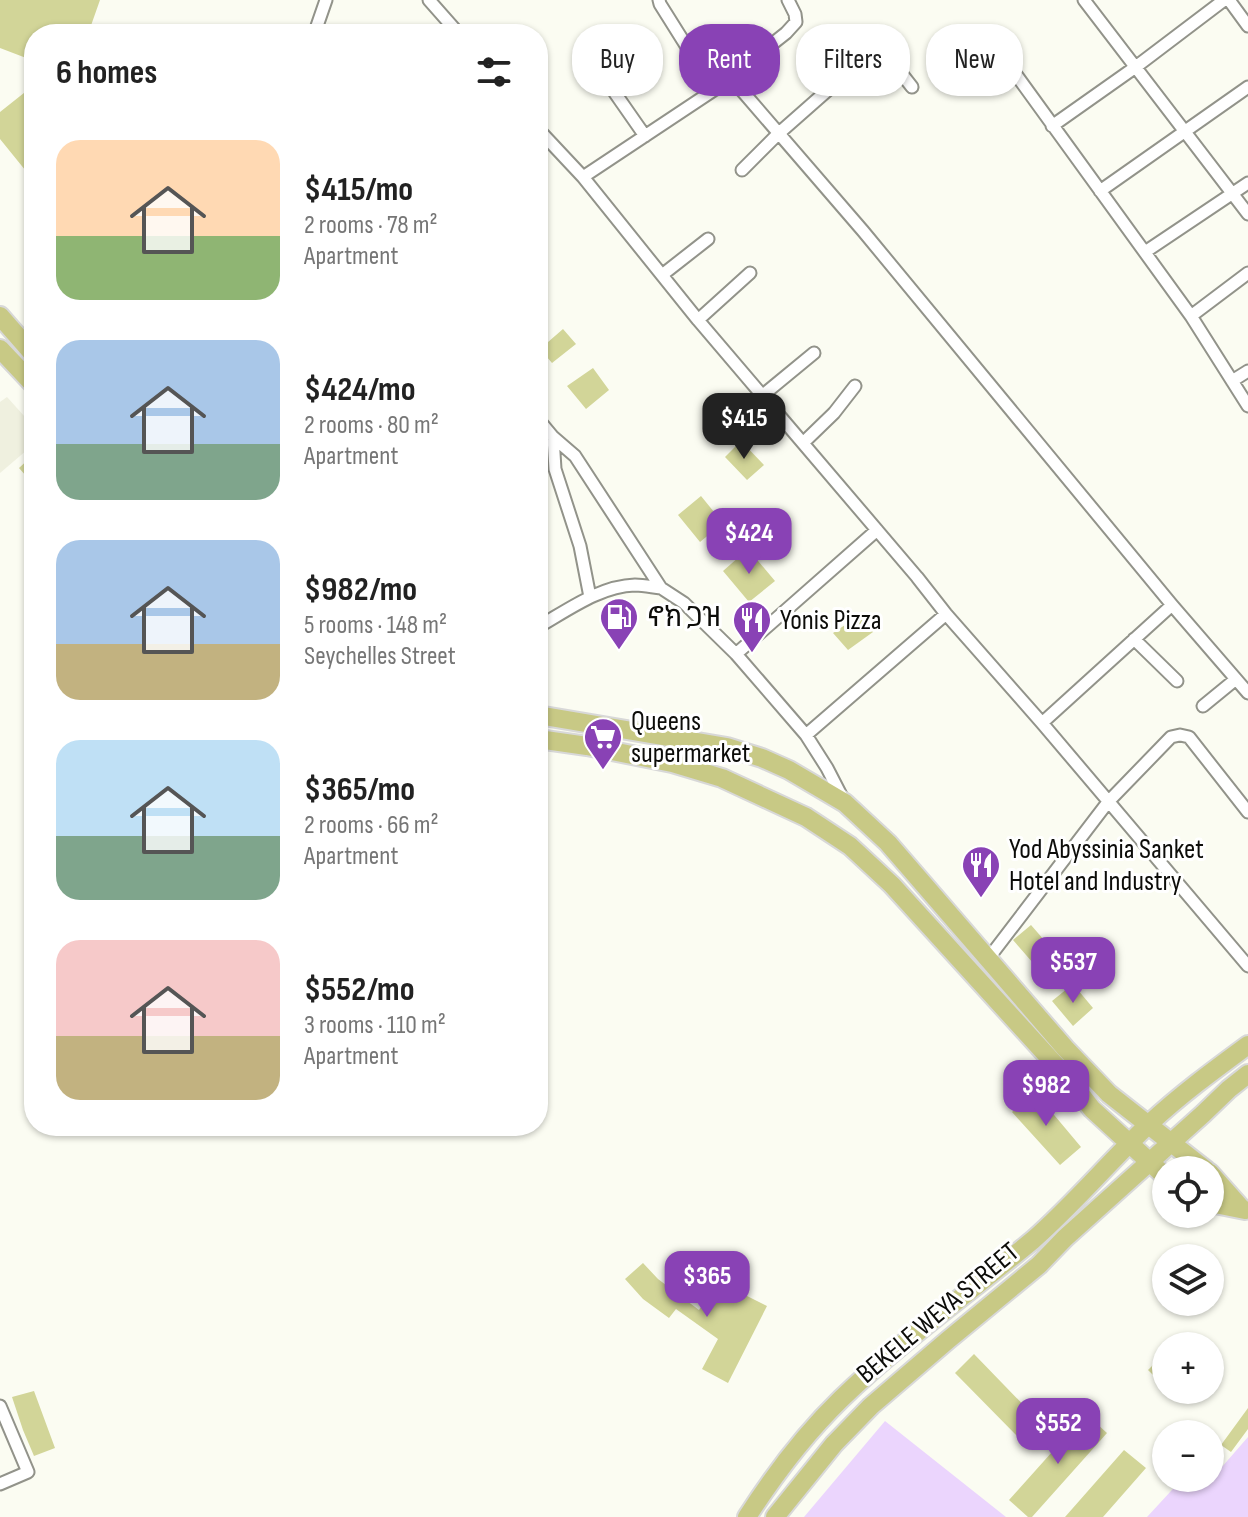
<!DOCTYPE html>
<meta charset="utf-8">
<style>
:root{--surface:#fff;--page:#f2f2f2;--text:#222;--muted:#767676;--accent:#8942b5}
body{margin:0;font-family:"Sofia Sans Condensed","Noto Sans Ethiopic",sans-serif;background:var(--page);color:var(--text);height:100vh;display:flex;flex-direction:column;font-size:30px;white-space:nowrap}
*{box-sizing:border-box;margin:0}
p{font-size:26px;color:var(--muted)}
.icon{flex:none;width:44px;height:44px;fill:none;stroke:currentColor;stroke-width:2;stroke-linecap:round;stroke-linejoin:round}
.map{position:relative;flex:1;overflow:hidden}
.drawer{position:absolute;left:24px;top:24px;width:524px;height:1112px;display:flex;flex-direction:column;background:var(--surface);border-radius:32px;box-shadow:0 2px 6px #0004}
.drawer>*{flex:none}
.guide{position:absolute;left:572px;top:24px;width:556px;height:72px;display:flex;gap:16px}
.fabs{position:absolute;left:1152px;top:1156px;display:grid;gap:16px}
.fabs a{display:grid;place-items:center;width:72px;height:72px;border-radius:50%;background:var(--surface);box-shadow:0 2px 6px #0004;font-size:40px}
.price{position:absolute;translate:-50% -68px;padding:0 18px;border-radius:16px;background:var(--accent);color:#fff;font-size:26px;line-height:52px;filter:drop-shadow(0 2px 4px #0008)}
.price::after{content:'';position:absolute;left:50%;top:48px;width:24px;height:18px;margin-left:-12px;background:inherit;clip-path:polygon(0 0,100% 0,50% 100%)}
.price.active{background:#222;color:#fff}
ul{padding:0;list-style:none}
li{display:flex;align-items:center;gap:24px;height:200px;padding:0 32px}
li span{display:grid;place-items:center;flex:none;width:224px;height:160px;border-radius:24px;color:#555}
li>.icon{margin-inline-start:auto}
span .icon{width:96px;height:96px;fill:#fffc;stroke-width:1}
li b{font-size:34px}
h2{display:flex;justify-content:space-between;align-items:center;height:96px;padding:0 32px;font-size:34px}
.pill{padding:0 28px;border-radius:32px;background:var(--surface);box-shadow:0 2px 6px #0004;font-size:28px;line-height:72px}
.pill.active{background:var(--accent);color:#fff}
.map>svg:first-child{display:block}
.built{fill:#eff0df}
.green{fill:#ebd5fd}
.building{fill:#d2d598}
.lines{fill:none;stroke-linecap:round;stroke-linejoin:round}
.minor-casing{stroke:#92938a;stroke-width:15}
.primary-casing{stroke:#d8d8d8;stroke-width:22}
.minor{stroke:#fff;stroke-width:11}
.primary{stroke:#c8c985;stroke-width:18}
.labels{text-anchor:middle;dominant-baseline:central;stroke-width:6;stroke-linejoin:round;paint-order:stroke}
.poi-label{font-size:28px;fill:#0c0c09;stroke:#fff;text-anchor:start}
.street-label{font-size:28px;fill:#0c0c09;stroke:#fff}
</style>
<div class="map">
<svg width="1248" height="1517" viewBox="0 0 1248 1517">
<rect width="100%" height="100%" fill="#fbfcf2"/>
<!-- built -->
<path class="built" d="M7 397 34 427V444L0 473V402Z"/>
<!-- green -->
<path class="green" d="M885 1421 1006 1517H804Z
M1248 1437V1517H1147L1183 1478H1210V1470L1221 1468Z"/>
<!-- building -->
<path class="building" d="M0 0H100L88 34H34V61L0 48Z
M34 85V181L0 139V112Z
M563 329 576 344 552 363 540 349Z
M593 368 609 390 586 409 567 386Z
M741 441 764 465 747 480 725 457Z
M34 454V485L19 468Z
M701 496 723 523 700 542 678 515Z
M748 549 775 581 749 602 723 571Z
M860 615 873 632 848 650 833 633Z
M1031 925 1051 948 1033 963 1013 940Z
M1073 984 1093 1008 1073 1026 1052 1001Z
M1034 1091 1081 1147 1060 1165 1012 1112Z
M643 1263 658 1279 699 1310 715 1287 736 1302 741 1293 767 1306 728 1383 702 1369 718 1339 676 1309 669 1318 643 1299 625 1279Z
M1166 1352V1388L1148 1370Z
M974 1354 1037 1419 1018 1437 955 1373Z
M1177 1390H1204L1190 1403Z
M34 1391 55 1448 34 1456 23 1430 12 1397Z
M1248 1408V1429L1231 1452 1221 1445Z
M1086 1414 1107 1433 1032 1517H1028L1009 1500Z
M1124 1450 1146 1468 1103 1517H1065Z"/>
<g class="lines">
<defs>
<path id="minor" d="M429 0 459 34
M659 0 660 4 714 90
M1084 0 1248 214
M1229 0 1248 26
M317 34V26L326 0
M608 57 615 93 645 136
M1004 58 1191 316 1248 406
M731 78 863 231 1172 605 1248 693
M1052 126 1137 66 1224 0
M538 129 583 177 698 320 917 577 946 614 1042 723 1248 966
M742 170 778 134 879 45 912 87
M583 177 714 90 786 33 796 22 795 14 788 0
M1100 191 1248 87
M1145 252 1248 183
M662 275 708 239
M1191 316 1248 273
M698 320 750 273
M1232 381 1248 371
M763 395 814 353
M538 419 553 437 575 456 661 588 684 603 736 654 806 735 827 768 843 799
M553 437 555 469 580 546 590 597
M803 443 834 413 855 386
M538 627C568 610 600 586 635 585 644 585 652 587 661 588
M1134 639 1177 681
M736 654 877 530
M1203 706 1236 679
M1042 723 1172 605
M806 735 946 614
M988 959 1108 802 1171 737 1180 735 1189 737 1248 812
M0 1406 28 1472 0 1484"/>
<path id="primary" d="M0 316 34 355
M0 349 34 385
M538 715 727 747 762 758 789 770 845 803 888 843 1065 1048 1109 1094 1206 1170
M538 739 587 746 672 763 722 778 806 817 850 846 892 885 1072 1083 1092 1109 1166 1177
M1210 1173 1242 1209
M1210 1203 1245 1210
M747 1517C774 1475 805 1434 841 1399 901 1341 969 1293 1033 1240 1074 1204 1109 1162 1149 1124 1180 1095 1214 1070 1248 1045
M775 1517 834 1444 871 1406 948 1340 1039 1265 1065 1238 1203 1114 1229 1089 1248 1074"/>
</defs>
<!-- minor casing -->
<use href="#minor" class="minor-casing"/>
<!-- primary casing -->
<use href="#primary" class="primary-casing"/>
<!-- minor -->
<use href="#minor" class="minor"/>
<!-- primary -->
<use href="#primary" class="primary"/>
</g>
<!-- icons -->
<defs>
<symbol id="fuel-pin" viewBox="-11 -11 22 30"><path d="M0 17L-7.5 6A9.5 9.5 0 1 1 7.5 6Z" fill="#8942b5" stroke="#fff"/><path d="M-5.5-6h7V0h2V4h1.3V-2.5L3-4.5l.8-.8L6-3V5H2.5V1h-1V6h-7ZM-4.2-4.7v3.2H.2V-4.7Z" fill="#fff"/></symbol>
<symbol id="restaurant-pin" viewBox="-11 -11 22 30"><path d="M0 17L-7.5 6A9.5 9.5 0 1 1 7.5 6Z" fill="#8942b5" stroke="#fff"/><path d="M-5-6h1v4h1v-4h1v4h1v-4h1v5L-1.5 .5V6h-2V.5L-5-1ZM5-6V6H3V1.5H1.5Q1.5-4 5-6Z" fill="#fff"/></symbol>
<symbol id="supermarket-pin" viewBox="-11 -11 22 30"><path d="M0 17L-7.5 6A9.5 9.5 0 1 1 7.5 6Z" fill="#8942b5" stroke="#fff"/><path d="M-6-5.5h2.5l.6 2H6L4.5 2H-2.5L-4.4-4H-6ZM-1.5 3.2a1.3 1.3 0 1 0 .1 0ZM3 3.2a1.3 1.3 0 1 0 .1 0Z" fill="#fff"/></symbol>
</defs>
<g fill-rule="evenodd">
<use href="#fuel-pin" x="597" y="595" width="44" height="60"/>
<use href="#restaurant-pin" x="730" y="598" width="44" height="60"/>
<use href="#supermarket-pin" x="581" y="715" width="44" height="60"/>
<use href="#restaurant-pin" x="959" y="843" width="44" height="60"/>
</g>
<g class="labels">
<!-- poi labels -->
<g class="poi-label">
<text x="647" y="617">ኖክ ጋዝ</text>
<text x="780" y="620">Yonis Pizza</text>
<text x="631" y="721">Queens<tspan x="631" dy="32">supermarket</tspan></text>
<text x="1009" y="849">Yod Abyssinia Sanket<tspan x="1009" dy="32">Hotel and Industry</tspan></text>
</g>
<!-- street labels -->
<g class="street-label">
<text transform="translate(938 1313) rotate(-40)">BEKELE WEYA STREET</text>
</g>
</g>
</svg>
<div class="fabs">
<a><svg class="icon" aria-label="locate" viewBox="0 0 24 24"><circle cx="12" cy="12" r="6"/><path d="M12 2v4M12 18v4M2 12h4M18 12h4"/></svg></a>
<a><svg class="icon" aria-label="layers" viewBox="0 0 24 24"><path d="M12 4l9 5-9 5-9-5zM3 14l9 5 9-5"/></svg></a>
<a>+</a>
<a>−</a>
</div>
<b class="price active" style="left:744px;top:461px">$415</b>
<b class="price" style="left:749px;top:576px">$424</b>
<b class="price" style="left:1073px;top:1005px">$537</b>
<b class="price" style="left:1046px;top:1128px">$982</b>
<b class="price" style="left:707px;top:1319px">$365</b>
<b class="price" style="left:1058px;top:1466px">$552</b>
<div class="guide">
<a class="pill">Buy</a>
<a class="pill active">Rent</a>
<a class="pill">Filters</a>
<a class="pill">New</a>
</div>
<section class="drawer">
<h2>6 homes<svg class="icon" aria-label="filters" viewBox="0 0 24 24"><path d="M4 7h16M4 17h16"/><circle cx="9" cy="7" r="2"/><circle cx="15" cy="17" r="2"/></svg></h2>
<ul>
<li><span style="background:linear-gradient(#ffd9b3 60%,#8fb573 0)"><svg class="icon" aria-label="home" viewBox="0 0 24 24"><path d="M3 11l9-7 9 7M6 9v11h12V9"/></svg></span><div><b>$415/mo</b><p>2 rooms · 78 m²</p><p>Apartment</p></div></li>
<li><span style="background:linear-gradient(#a9c7e8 65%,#7fa58c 0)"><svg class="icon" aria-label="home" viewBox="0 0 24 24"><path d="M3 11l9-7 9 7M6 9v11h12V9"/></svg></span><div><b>$424/mo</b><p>2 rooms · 80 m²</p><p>Apartment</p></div></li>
<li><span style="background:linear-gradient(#a9c7e8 65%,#c2b280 0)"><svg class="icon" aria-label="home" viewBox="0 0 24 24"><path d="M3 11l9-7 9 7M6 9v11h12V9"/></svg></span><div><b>$982/mo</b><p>5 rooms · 148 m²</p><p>Seychelles Street</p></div></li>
<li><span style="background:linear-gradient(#bfe0f5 60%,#7fa58c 0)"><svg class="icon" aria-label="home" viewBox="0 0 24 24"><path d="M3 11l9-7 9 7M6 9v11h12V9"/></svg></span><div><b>$365/mo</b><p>2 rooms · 66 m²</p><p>Apartment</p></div></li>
<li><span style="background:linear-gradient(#f6c9c9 60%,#c2b280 0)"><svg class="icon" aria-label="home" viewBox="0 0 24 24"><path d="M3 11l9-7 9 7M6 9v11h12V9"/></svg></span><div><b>$552/mo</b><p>3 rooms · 110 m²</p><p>Apartment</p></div></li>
</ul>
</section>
</div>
